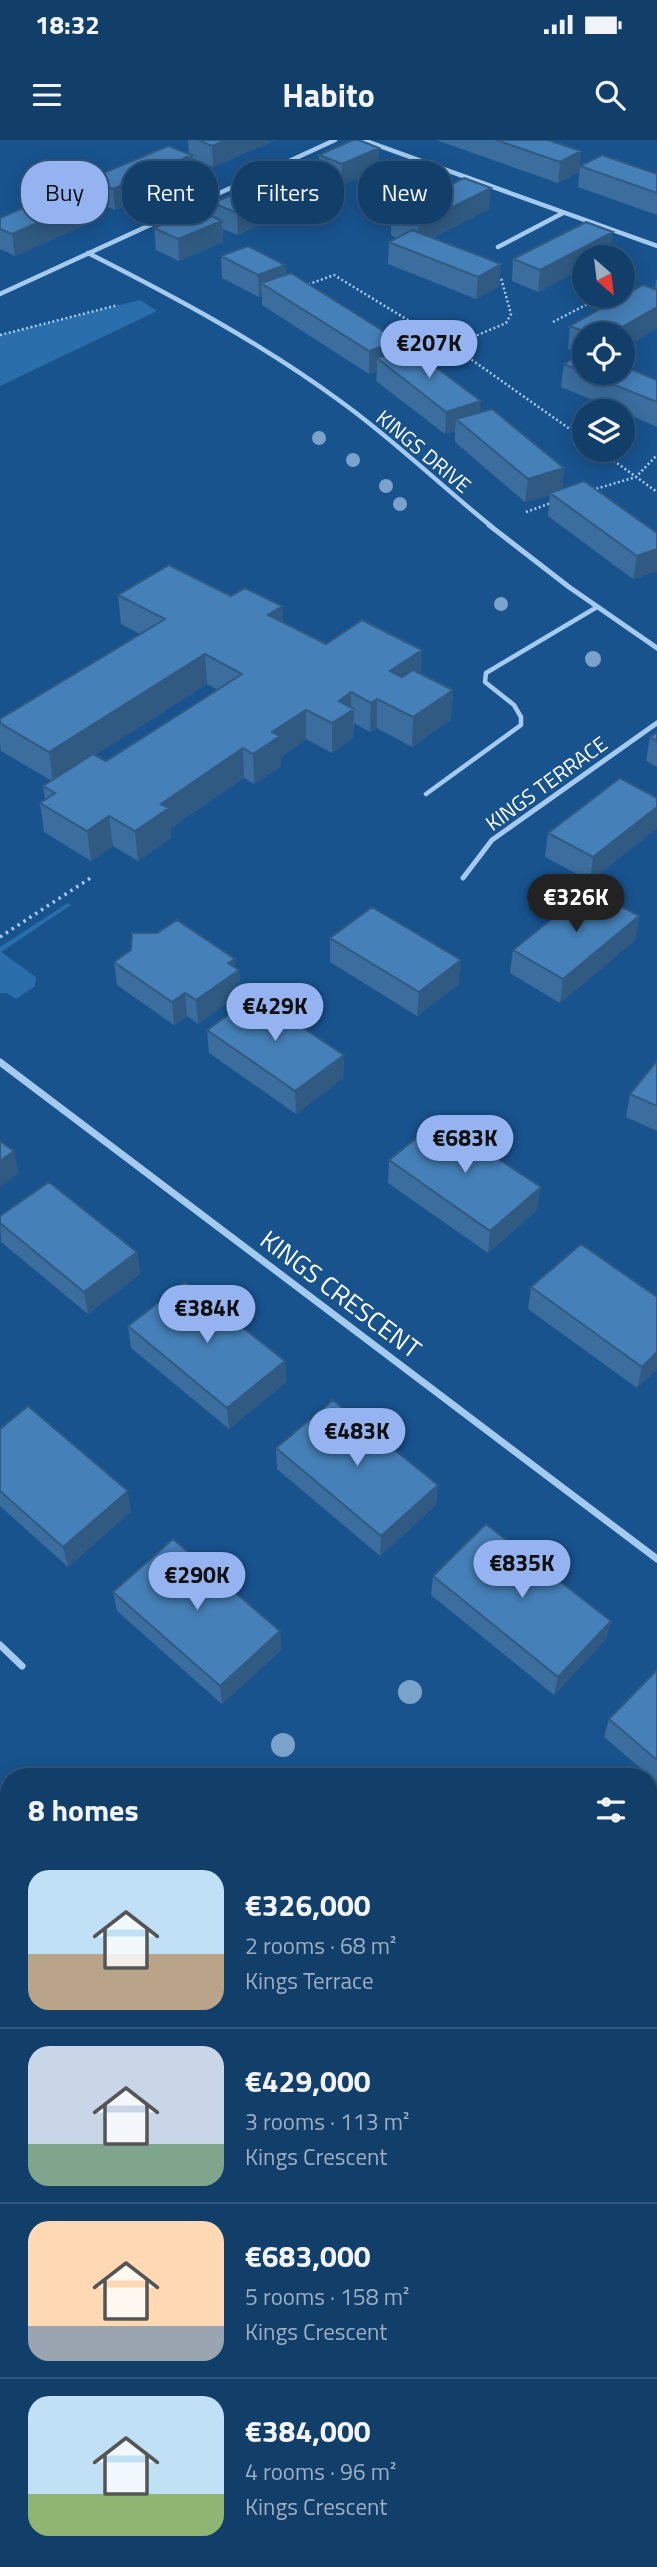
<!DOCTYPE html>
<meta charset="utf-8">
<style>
:root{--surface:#123e6a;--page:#1b4570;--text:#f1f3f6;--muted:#9caec1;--line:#31577e;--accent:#95b2f1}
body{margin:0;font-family:"Titillium Web",sans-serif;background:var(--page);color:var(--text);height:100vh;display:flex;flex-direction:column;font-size:26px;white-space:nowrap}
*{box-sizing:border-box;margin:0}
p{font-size:23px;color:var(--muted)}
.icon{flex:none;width:38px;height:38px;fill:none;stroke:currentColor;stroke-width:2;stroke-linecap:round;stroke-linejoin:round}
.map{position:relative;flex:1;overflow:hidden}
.drawer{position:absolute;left:0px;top:1628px;width:658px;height:800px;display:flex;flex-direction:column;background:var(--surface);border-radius:28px 28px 0 0;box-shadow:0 4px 18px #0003,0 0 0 2px var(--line)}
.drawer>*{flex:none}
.top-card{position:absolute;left:21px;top:21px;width:616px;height:63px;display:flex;gap:14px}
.needle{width:46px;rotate:152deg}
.fabs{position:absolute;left:572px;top:105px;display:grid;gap:14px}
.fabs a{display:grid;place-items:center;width:63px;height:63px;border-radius:50%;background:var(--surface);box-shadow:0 4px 18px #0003,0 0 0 2px var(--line);font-size:35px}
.price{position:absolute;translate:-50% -60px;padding:0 16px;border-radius:24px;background:var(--accent);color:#111;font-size:23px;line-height:46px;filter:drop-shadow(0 2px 4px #0008)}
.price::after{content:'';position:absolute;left:50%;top:42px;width:21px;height:16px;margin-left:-10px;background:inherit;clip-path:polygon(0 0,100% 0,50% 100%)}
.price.current{background:#222;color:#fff}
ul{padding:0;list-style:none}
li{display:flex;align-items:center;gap:21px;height:175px;padding:0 28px}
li+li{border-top:2px solid var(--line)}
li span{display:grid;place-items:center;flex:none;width:196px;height:140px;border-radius:21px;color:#555}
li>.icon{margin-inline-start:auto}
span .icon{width:84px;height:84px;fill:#fffc;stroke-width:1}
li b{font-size:30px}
h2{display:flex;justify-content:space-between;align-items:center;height:84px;padding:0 28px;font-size:30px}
.tag{padding:0 24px;border-radius:28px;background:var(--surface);box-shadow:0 4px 18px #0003,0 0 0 2px var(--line);font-size:24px;line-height:63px}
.tag.current{background:var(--accent);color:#111}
.status{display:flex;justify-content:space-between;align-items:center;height:49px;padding:0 35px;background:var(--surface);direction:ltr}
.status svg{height:19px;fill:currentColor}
header{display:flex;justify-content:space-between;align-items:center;height:91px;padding:0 28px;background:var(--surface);font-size:32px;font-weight:700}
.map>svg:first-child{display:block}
.green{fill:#2b6eac}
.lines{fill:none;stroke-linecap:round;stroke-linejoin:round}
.path-far2{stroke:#a4cbef;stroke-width:2.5;stroke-dasharray:2 2.5;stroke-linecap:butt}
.path-far1{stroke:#a4cbef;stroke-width:3.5;stroke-dasharray:2.5 4.5;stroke-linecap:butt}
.path{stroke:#a4cbef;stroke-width:6;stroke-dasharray:4.5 7;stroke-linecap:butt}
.lane-far1{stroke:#a4cbef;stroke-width:4.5}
.lane{stroke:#a4cbef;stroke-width:7}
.street-far3{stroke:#a4cbef;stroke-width:4.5}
.street-far2{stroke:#a4cbef;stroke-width:5}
.street-far1{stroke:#a4cbef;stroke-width:7}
.street{stroke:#a4cbef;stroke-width:9}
.tree{fill:#7aa2ca}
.wall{fill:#3b6e9e;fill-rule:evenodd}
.shaded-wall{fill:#305a81}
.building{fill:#4580b8;stroke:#305a81;stroke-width:2}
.labels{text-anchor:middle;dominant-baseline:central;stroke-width:5;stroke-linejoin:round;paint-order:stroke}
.far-street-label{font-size:21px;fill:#fff;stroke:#18538e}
.street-label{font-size:26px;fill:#fff;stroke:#18538e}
</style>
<div class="status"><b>18:32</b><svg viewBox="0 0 49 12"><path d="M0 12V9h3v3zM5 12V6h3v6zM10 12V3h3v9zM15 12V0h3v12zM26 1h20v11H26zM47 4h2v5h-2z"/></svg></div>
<header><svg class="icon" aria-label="menu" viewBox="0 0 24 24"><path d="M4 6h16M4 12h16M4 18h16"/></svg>Habito<svg class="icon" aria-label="search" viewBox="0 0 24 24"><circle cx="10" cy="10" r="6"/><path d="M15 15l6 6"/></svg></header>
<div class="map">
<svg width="657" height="2427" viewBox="0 0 657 2427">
<rect width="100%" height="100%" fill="#18538e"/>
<!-- green -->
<path class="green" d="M140 160 157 171 0 246V195Z
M68 763 71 765 1 812 36 837 35 846 16 859 7 853H0V807Z"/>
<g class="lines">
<!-- path-far2 -->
<path class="path-far2" d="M304 146 334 135 462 213 584 299
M616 156 627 160
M553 182 603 156
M0 195 118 165
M452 206 506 183 511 174 501 138
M422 220 457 209
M599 310 657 352
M592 350 636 337 657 315
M526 372 554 362"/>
<!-- path-far1 -->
<path class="path-far1" d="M0 797 92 737"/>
<!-- path -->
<path class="path" d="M322 2427 325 2418"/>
<!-- lane-far1 -->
<path class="lane-far1" d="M426 654 521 585V577L514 565 485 542 486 533 597 467"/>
<!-- lane -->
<path class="lane" d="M649 1926 657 1908"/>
<!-- street-far3 -->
<path class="street-far3" d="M363 0 657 106
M498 107 563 73
M88 113C175 157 261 203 340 261 393 299 440 345 491 386
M0 154 335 0"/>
<!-- street-far2 -->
<path class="street-far2" d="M489 385 569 447 657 508
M463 738 492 700 657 583"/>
<!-- street-far1 -->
<path class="street-far1" d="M0 922 657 1419
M0 1505 22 1526"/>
<!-- street -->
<path class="street" d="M0 1960 9 1961"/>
</g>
<!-- trees -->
<g class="tree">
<circle cx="319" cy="298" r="7"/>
<circle cx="353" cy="320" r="7"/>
<circle cx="386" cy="346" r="7"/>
<circle cx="400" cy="364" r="7"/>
<circle cx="501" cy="464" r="7"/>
<circle cx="593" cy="519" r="8"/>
<circle cx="410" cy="1552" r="12"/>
<circle cx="283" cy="1605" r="12"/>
</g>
<!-- wall -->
<path class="wall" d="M188 0H275L213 27 192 18 193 36 115 70 96 62 98 79 15 116 0 109V78L91 55 89 39 189 14Z
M436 0H548L579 32 558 43Z
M319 15 379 29 342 45 328 39V52L289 70 275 64 276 77 238 95 223 89V102L179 121 156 110 154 88 213 77V63L265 52 264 38 319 27Z
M580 26 657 34V75L578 47Z
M489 69 432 98 499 146 476 159 388 124 389 102 397 98 391 95V74Z
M610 114 538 152 512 141 513 119Z
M221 116 285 125 286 135 399 201V212L480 273 564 328 562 349 657 393V431L633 439 548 376 550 355 525 362 455 302V291L445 294 376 241 377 231 369 234 262 165V156L259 157 222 138Z
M657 140V188L623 208V194H584V233L657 240V287L623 272V271H620L561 247 564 224 581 214 568 209 570 186 655 149 656 141Z
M118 455 231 456 282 466 283 482 326 504 421 534 453 550 451 579 412 607 377 588 370 592 354 583 353 598 332 613 306 599 281 617V626L254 644 244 638 171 688V698L138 721 113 706 91 721 44 692 40 663 45 659 43 646 52 641 1 611 0 604V579L140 494 121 484ZM207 544 218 550 106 621 95 615Z
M657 592V627L646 621 650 597Z
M657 658V688L590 741 545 717 548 693Z
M639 776 635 800 560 863 510 833 513 810Z
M330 798 459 844 417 876 330 822Z
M114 822 235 828 239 830 240 854 198 884 187 876 174 885 117 845Z
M207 890 344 915 343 938 296 974 209 913Z
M657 921V991L626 977 630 954Z
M389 1020 537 1070 488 1113 388 1043Z
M0 1076 137 1112 140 1134 88 1174 1 1102Z
M531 1147 657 1157V1229L637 1248 528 1169Z
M128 1186 285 1221 286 1242 229 1289 131 1208Z
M0 1289 131 1371 68 1427 0 1366Z
M276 1308 438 1345 436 1365 380 1416 277 1329Z
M433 1436 611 1481 606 1499 554 1555 431 1455Z
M113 1452 280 1491 281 1510 222 1564 117 1471Z
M657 1530V1642L604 1597 609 1579Z
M0 2086 9 2087V2220L0 2219Z"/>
<!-- shaded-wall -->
<path class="shaded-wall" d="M226 0H275L213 27 212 6Z
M379 8V29L342 45V24Z
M581 11 579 32 558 43 560 22Z
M192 15 193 36 115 70 113 49Z
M328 31V52L289 70 288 48Z
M491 48 489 69 417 106 418 84Z
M275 56 276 77 238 95 237 73Z
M96 57 98 79 15 116 12 94Z
M222 81 223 102 179 121 178 99Z
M613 92 610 114 604 117H584V128L538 152 540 130Z
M501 124 499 146 476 159 478 137Z
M285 125 286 147 261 143 262 156 259 157 258 135Z
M657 167V188L623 208V194H610Z
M399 201 398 223 377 218V231L369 234V211Z
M481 261 479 283 456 279 455 291 445 294 446 272Z
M564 328 562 351 550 353V355L525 362 528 339Z
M657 409V431L633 439 637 416Z
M282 466 283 495 268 475Z
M422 510 421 539 389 561 390 531Z
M205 514 207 544 53 642 49 612Z
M453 550 451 579 412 607 413 577Z
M351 552V570L354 569 353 598 332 613V583L339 561Z
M377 559V588L370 592 371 563Z
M306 570V599L281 617V626L254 644 253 614 272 592Z
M243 608 244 638 171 688V698L138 721 135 691 161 664Z
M657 667V688L590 741 593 717Z
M109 676 113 706 91 721 87 691Z
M639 776 635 800 560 863 563 839Z
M235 819 236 833 239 830 240 854 198 884 196 860 228 823Z
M461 820 459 844 417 876 419 852Z
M185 853 187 876 174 885 172 862Z
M344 915 343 938 296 974 295 951Z
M14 1011 19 1033 0 1047V1021Z
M541 1047 537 1070 488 1113 490 1091Z
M137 1112 140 1134 88 1174 84 1152Z
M657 1212V1229L637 1248 642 1227Z
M285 1221 286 1242 229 1289 227 1268Z
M438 1345 436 1365 380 1416 381 1396Z
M128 1351 131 1371 68 1427 63 1407Z
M611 1481 606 1499 554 1555 558 1537Z
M280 1491 281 1510 222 1564 220 1546Z
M9 1769V1807L0 1837V1800Z"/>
<!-- building -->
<path class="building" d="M198 0H226L212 6Z
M353 0H359L379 8 342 24 319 15Z
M496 0H548L581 11 560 22Z
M168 6 192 15 113 49 89 39Z
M602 15 657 34V53L580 26Z
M304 22 328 31 288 48 264 38Z
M464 38 491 48 418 84 391 74Z
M251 46 275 56 237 73 213 63Z
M71 47 96 57 12 94 0 89V78Z
M199 70 222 81 178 99 154 88Z
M586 82 613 92 540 130 513 119Z
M412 90 501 124 478 137 389 102Z
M248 106 285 125 258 135 221 116Z
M291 133 399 201 369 211 261 143Z
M643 145 657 150V167L610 194H590L570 186Z
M410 208 481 261 446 272 377 218Z
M584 212V233L564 224Z
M623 226 657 240V262L585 233H623Z
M492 269 564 328 528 339 456 279Z
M584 341 657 393V409L637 416 550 353Z
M169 425 231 456 245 448 282 466 268 475 326 504 362 480 422 510 390 531 402 537 413 530 453 550 413 577 377 559 371 563 351 552 339 561 354 569 332 583 306 570 272 592 280 596 253 614 243 608 161 664 169 668 135 691 109 676 87 691 40 663 55 653 43 646 93 614 106 621 242 534 205 514 49 612 0 583V579L165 479 118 455Z
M657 592V601L650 597Z
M620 638 657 658V667L593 717 548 693Z
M589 749 639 776 563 839 513 810Z
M372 767 461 820 419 852 330 798Z
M177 780 235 819 228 823 239 830 196 860 185 853 172 862 114 822 131 810 132 793H157Z
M255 856 344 915 295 951 207 890Z
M657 921V966L630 954Z
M439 980 541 1047 490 1091 389 1020Z
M0 1001 14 1011 0 1021Z
M49 1042 137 1112 84 1152 0 1083V1076Z
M581 1104 657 1157V1212L642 1227 531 1147Z
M185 1142 285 1221 227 1268 128 1186Z
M333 1260 438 1345 381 1396 276 1308Z
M28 1266 128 1351 63 1407 0 1351V1289Z
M486 1384 611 1481 558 1537 433 1436Z
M173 1399 280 1491 220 1546 113 1452Z
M657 1530V1620L609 1579Z
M0 1734 9 1735V1769L0 1800Z
M0 2086 9 2087V2214L0 2213Z"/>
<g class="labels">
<!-- far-street labels -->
<g class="far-street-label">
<text transform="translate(424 311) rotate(40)">KINGS DRIVE</text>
<text transform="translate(546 643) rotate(-36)">KINGS TERRACE</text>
</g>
<!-- street labels -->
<g class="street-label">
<text transform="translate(341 1154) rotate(37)">KINGS CRESCENT</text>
</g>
</g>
</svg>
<div class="fabs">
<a><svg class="needle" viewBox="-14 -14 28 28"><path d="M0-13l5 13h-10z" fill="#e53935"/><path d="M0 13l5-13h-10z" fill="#9caec1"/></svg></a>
<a><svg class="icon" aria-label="locate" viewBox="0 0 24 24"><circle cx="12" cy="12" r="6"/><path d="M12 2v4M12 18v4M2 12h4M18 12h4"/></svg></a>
<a><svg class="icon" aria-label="layers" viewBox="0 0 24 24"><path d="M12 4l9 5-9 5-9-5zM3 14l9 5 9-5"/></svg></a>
</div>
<b class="price" style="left:429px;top:240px">€207K</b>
<b class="price current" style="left:576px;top:794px">€326K</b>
<b class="price" style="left:275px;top:903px">€429K</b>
<b class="price" style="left:465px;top:1035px">€683K</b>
<b class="price" style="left:207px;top:1205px">€384K</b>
<b class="price" style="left:357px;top:1328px">€483K</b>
<b class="price" style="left:522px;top:1460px">€835K</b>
<b class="price" style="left:197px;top:1472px">€290K</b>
<div class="top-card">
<a class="tag current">Buy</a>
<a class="tag">Rent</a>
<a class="tag">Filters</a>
<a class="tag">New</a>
</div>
<section class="drawer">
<h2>8 homes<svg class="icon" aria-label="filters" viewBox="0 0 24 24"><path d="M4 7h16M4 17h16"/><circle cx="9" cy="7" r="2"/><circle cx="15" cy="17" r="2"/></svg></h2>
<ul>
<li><span style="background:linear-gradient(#bfe0f5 60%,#b9a48a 0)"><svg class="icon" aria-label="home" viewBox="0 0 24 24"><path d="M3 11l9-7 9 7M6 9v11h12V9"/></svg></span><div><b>€326,000</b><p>2 rooms · 68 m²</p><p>Kings Terrace</p></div></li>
<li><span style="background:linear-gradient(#c9d6e8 70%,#7fa58c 0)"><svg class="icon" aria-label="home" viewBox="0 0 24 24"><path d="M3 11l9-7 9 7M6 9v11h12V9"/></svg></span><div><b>€429,000</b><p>3 rooms · 113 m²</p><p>Kings Crescent</p></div></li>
<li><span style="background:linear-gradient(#ffd9b3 75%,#9aa5b1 0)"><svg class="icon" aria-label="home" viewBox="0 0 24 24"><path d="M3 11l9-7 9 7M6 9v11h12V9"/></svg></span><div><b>€683,000</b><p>5 rooms · 158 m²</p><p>Kings Crescent</p></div></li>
<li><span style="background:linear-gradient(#bfe0f5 70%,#8fb573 0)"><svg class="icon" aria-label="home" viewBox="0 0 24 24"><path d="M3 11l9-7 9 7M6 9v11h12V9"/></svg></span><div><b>€384,000</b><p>4 rooms · 96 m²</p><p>Kings Crescent</p></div></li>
</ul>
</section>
</div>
